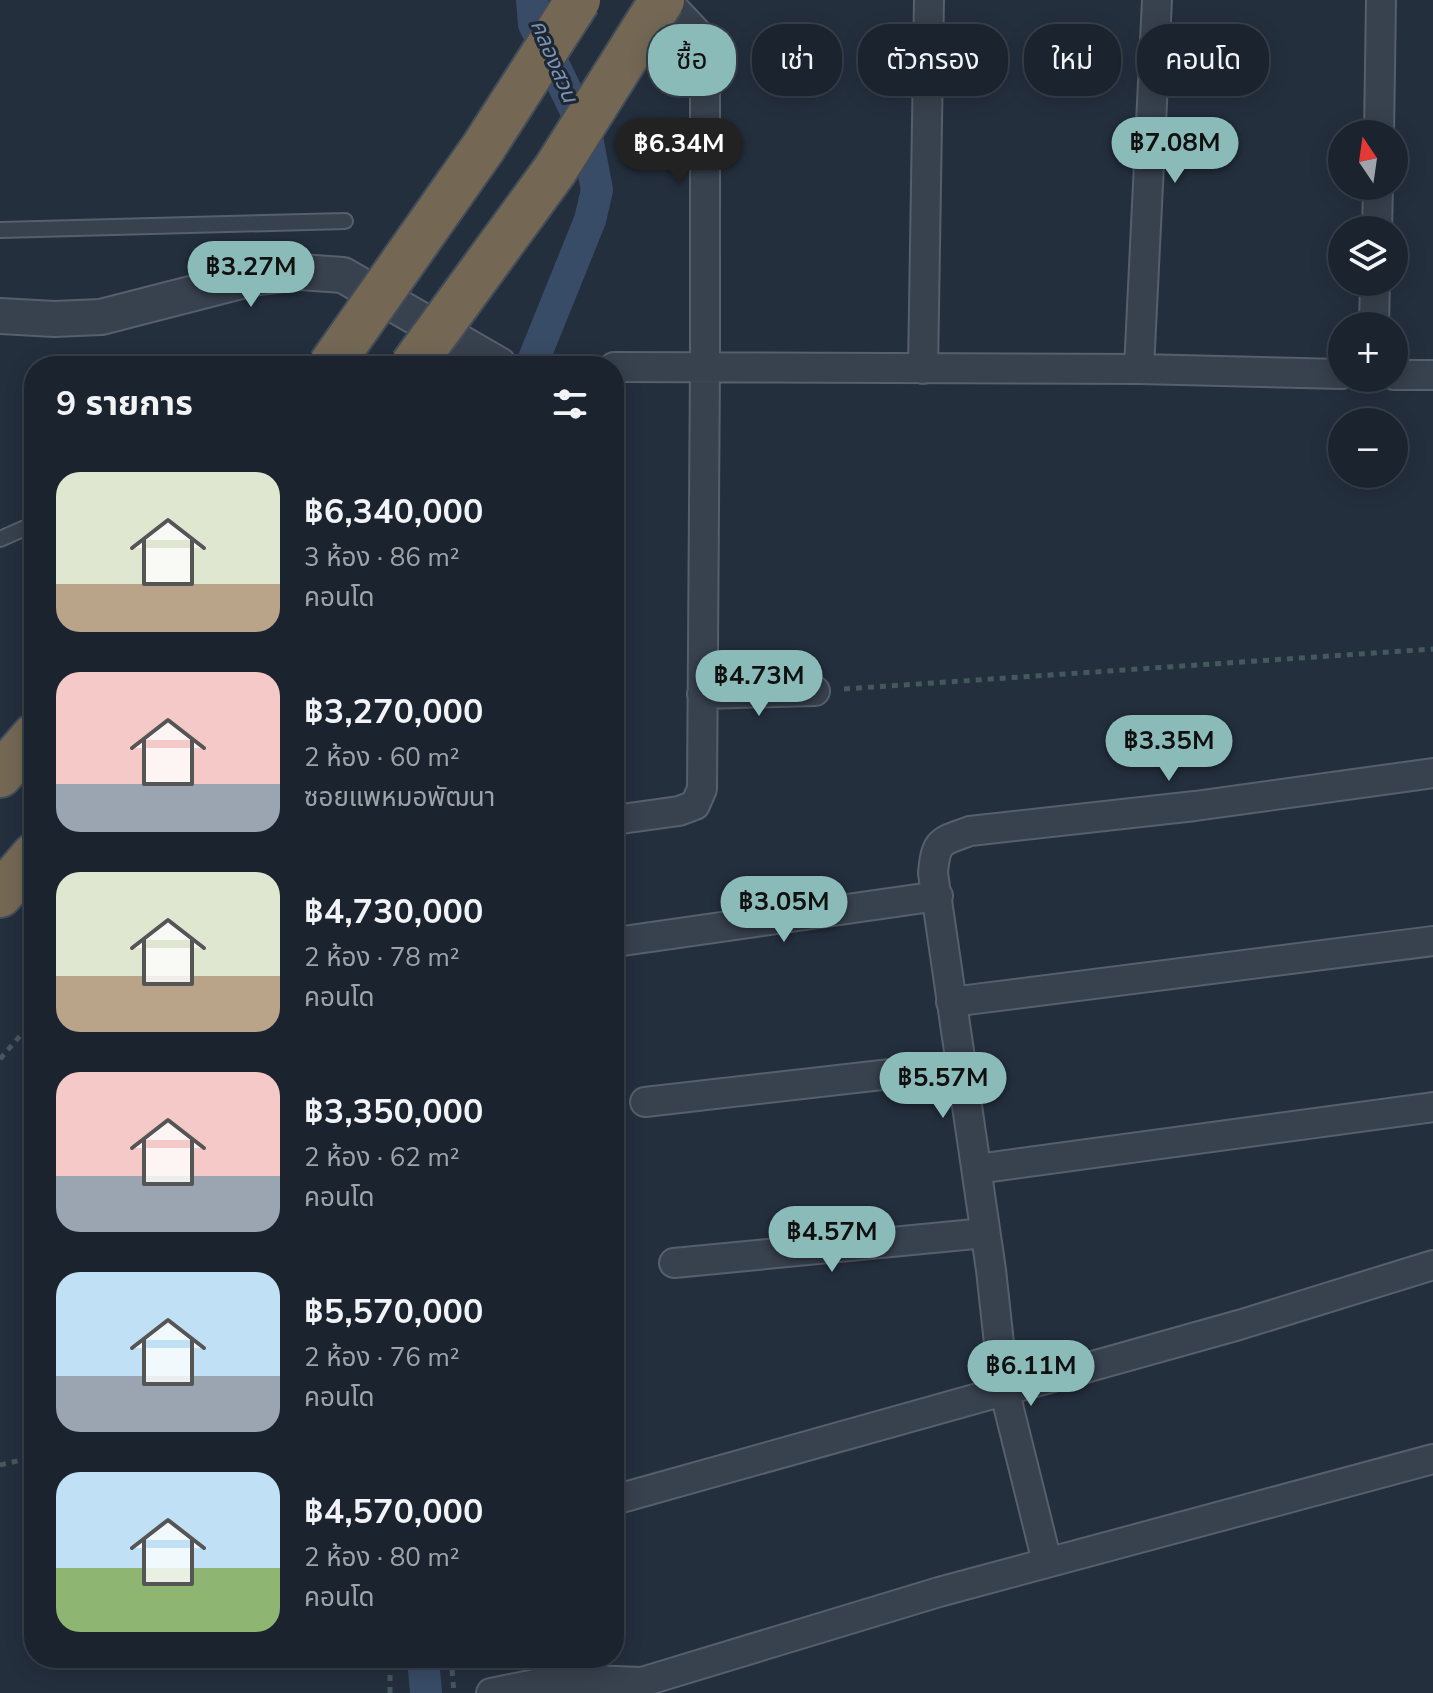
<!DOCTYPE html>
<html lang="th">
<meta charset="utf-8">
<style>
:root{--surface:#1b232e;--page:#282f3a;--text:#f1f3f6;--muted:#a0a4aa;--line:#39404a;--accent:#8bbbb9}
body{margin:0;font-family:"Nunito Sans","Noto Sans Thai",sans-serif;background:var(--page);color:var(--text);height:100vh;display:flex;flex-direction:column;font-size:30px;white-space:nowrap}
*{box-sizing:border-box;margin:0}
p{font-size:26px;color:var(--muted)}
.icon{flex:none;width:44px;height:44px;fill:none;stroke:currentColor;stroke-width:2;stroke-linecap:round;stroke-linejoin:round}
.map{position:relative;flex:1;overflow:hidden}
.drawer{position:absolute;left:24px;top:356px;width:600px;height:1312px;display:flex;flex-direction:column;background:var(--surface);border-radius:32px;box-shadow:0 4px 20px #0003,0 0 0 2px var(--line)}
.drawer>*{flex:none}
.banner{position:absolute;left:648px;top:24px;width:664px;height:72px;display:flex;gap:16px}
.needle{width:52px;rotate:347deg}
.tools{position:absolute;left:1328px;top:120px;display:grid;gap:16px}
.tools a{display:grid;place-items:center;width:80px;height:80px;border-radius:50%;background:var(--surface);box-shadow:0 4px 20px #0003,0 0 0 2px var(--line);font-size:40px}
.price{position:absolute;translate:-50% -68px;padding:0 18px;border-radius:28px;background:var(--accent);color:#111;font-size:26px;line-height:52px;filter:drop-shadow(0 2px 4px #0008)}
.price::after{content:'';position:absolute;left:50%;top:48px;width:24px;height:18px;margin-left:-12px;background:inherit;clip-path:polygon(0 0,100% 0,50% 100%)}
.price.on{background:#222;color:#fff}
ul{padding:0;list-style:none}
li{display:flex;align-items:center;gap:24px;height:200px;padding:0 32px}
li span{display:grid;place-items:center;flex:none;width:224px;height:160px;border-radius:24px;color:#555}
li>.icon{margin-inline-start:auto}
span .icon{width:96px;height:96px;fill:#fffc;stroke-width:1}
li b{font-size:34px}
h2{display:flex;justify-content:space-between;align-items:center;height:96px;padding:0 32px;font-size:34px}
.tag{padding:0 28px;border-radius:32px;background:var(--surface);box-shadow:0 4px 20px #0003,0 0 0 2px var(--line);font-size:28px;line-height:72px}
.tag.on{background:var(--accent);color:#111}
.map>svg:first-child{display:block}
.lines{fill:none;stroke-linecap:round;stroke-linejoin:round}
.canal{stroke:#394c67;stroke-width:32}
.service-casing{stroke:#565f6c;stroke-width:18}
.minor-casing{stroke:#565f6c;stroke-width:32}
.tertiary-casing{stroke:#565f6c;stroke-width:38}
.motorway-casing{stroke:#434c59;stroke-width:48}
.path{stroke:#44595c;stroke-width:5;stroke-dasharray:6 6;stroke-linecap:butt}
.service{stroke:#38414e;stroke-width:14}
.minor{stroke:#38414e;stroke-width:28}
.tertiary{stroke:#38414e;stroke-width:34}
.motorway{stroke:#746855;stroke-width:44}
.motorway-bridge-casing{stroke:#434c59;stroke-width:48;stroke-linecap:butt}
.motorway-bridge{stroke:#746855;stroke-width:44}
.labels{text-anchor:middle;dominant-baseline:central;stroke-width:6;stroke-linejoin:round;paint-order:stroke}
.water-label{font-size:22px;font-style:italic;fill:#7c92b1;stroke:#1d2633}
</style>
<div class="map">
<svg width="1433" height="1693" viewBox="0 0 1433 1693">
<rect width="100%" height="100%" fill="#242f3e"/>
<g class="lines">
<!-- canal -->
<path class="canal" d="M531 366 590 220 597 190 586 132 534 24 532 0
M423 1658 426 1693"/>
<defs>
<path id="service" d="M0 230 345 221
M0 539 34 524"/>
<path id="minor" d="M1379 134 1381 0
M1377 230 1378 186
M1374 326 1375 282
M614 367 1139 369 1342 374
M923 369 929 0
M1139 369 1157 0
M1394 375H1433
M702 694 815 691
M614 820 679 811 695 805 702 789 705 365V57L699 35 666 0
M623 941 938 896
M951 1002 1433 941
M645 1102 961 1066
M977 1169 1433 1107
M674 1263 985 1233
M614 1500 1239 1325 1433 1265
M1047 1562 1004 1389 991 1270 933 873C936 840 940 842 970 831L1195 806 1433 773
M491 1693 560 1679 642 1682 939 1592 1433 1459"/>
<path id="tertiary" d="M0 316 54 319 101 317 253 278 300 272 343 275 499 365"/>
<path id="motorway" d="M0 775 34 736
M0 895 34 855"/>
</defs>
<!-- service casing -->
<use href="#service" class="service-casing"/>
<!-- minor casing -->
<use href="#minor" class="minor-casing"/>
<!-- tertiary casing -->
<use href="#tertiary" class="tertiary-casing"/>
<!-- motorway casing -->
<use href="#motorway" class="motorway-casing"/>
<!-- path -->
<path class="path" d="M844 689 1433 649
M0 1059 34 1020
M0 1465 34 1457
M451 1658 454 1693
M390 1693V1658"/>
<!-- service -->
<use href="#service" class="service"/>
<!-- minor -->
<use href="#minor" class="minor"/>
<!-- tertiary -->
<use href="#tertiary" class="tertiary"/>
<!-- motorway -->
<use href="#motorway" class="motorway"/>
<defs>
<path id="motorway-bridge" d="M330 366 483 148 578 0
M412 366 555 170 662 0"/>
</defs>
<!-- motorway-bridge casing -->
<use href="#motorway-bridge" class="motorway-bridge-casing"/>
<!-- motorway-bridge -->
<use href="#motorway-bridge" class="motorway-bridge"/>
</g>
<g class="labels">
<!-- water labels -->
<g class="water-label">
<text transform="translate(554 61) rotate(67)">คลองสวน</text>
</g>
</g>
</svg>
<div class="tools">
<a><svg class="needle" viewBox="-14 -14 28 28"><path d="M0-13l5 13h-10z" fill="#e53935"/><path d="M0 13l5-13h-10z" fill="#a0a4aa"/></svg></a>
<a><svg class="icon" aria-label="layers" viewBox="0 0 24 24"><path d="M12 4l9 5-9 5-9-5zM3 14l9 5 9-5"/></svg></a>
<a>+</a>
<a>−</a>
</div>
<b class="price" style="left:1175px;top:185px">฿7.08M</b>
<b class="price on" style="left:679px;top:186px">฿6.34M</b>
<b class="price" style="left:251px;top:309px">฿3.27M</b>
<b class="price" style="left:759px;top:718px">฿4.73M</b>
<b class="price" style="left:1169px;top:783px">฿3.35M</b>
<b class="price" style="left:784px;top:944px">฿3.05M</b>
<b class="price" style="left:943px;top:1120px">฿5.57M</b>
<b class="price" style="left:832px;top:1274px">฿4.57M</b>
<b class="price" style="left:1031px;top:1408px">฿6.11M</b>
<div class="banner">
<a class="tag on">ซื้อ</a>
<a class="tag">เช่า</a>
<a class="tag">ตัวกรอง</a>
<a class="tag">ใหม่</a>
<a class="tag">คอนโด</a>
</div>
<section class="drawer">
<h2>9 รายการ<svg class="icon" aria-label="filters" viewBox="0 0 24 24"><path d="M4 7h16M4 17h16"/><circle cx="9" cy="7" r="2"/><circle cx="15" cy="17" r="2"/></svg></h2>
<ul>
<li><span style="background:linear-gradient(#dfe7d0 70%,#b9a48a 0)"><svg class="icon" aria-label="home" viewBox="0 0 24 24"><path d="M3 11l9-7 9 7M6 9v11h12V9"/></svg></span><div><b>฿6,340,000</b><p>3 ห้อง · 86 m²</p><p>คอนโด</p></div></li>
<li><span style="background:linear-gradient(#f6c9c9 70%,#9aa5b1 0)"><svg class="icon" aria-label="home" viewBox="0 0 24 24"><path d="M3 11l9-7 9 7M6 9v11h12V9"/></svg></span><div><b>฿3,270,000</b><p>2 ห้อง · 60 m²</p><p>ซอยแพหมอพัฒนา</p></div></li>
<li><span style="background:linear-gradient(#dfe7d0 65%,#b9a48a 0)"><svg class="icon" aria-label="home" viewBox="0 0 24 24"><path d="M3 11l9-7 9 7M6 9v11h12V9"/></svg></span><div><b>฿4,730,000</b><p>2 ห้อง · 78 m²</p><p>คอนโด</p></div></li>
<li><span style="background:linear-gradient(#f6c9c9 65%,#9aa5b1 0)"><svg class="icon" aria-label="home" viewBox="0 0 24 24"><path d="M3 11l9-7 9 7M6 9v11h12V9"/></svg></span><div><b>฿3,350,000</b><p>2 ห้อง · 62 m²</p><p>คอนโด</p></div></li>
<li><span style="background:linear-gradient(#bfe0f5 65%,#9aa5b1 0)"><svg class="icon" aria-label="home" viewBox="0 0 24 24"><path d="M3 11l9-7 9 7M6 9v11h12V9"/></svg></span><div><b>฿5,570,000</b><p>2 ห้อง · 76 m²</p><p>คอนโด</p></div></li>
<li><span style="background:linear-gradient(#bfe0f5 60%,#8fb573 0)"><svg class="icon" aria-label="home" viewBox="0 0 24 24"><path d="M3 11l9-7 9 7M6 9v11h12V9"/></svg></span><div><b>฿4,570,000</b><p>2 ห้อง · 80 m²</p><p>คอนโด</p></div></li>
</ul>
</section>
</div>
